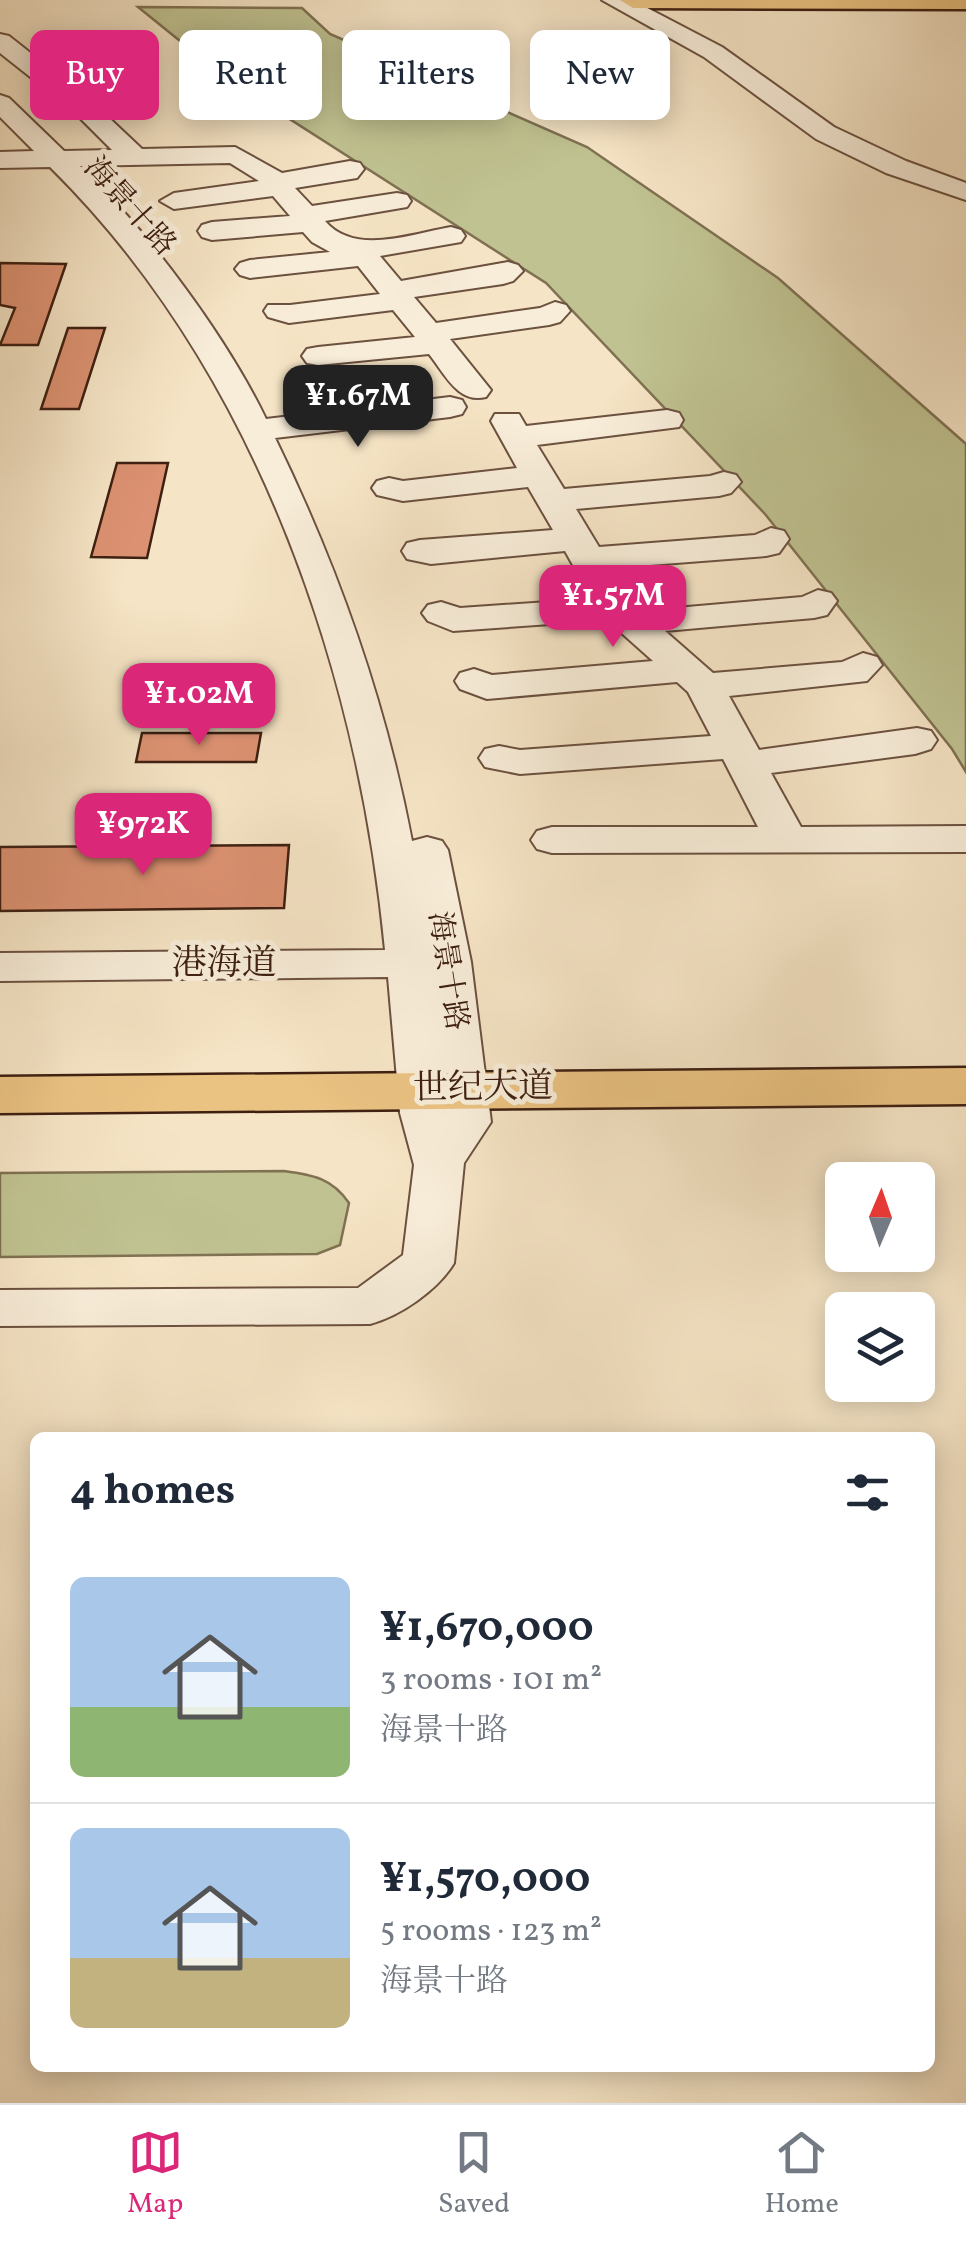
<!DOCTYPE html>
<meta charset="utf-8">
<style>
:root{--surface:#fff;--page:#f6f6f7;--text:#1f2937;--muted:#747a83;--line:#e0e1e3;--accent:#db2777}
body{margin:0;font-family:Vollkorn,"Noto Serif SC",serif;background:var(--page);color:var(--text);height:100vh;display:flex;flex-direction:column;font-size:38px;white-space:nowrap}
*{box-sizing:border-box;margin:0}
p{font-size:32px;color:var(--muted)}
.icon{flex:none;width:55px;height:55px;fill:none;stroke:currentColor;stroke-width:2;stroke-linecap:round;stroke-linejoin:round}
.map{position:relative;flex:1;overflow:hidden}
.drawer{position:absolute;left:30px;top:1432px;width:905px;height:640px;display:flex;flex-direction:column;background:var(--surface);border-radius:15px;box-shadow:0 5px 25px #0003}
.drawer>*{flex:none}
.top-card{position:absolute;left:30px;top:30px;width:908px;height:90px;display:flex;gap:20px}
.needle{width:65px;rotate:2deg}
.tools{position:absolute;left:825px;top:1162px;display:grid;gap:20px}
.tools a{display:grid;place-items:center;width:110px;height:110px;border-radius:15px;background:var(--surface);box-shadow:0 5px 25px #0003;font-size:50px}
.price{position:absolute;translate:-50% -85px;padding:0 22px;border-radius:20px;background:var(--accent);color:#fff;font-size:32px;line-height:65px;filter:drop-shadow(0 2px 5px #0008)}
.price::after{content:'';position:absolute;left:50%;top:60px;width:30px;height:22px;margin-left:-15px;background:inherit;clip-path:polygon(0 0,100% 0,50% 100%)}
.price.on{background:#222;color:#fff}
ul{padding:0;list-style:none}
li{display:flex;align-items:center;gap:30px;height:250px;padding:0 40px}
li+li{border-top:2px solid var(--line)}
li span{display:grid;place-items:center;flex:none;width:280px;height:200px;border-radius:15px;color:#555}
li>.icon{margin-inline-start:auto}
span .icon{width:120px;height:120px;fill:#fffc;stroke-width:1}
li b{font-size:42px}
h2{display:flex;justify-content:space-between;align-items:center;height:120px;padding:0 40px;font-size:42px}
.chip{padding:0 35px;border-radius:15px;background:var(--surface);box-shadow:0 5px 25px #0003;font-size:35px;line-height:90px}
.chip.on{background:var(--accent);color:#fff}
.tab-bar{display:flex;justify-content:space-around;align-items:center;height:140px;border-top:2px solid var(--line);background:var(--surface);font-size:28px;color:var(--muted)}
.tab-bar a{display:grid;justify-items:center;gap:5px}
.tab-bar .on{color:var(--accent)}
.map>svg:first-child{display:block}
.green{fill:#c0c291;stroke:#7f7152;stroke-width:2.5}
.building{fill:#dc9272;stroke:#3e2012;stroke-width:2.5}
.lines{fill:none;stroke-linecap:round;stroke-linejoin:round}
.minor-casing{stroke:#6c513f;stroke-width:4}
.major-casing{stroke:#3e2012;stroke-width:5}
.minor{fill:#f8edd9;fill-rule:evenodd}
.major{fill:#eac282;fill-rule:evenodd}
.labels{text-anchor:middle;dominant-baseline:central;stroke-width:10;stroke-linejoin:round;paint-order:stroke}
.far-street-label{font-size:30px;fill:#3e2012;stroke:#f8edd9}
.street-label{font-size:35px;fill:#3e2012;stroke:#f8edd9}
</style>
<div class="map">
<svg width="966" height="2103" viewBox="0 0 966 2103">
<rect width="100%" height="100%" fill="#f5e4c5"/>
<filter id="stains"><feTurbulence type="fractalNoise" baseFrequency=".002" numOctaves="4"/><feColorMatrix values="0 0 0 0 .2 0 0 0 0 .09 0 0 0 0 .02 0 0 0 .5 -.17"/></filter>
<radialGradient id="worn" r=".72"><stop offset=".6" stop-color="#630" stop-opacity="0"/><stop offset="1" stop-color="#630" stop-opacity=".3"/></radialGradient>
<!-- green -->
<path class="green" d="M138 7 302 8 330 34 587 147 778 278 966 444V772L952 749 765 514 546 283 227 79Z
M284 1171C313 1175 332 1178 349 1203L340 1245 317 1254 0 1257V1173Z"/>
<!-- building -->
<path class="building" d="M0 263 66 264 38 345H0L15 308 0 305Z
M68 328H105L79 409H41Z
M117 463H168L147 558 91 557Z
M142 733H261L256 762H136Z
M289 845 284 908 0 911V847Z"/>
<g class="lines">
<defs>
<path id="minor" d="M602 0H632L722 47 834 127 906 161 966 183V200L886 173 816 139 704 57Z
M0 34 9 36 90 100 142 149 235 147 282 173 350 161 360 163 364 169 357 178 295 188 312 206 397 193 407 195 411 201 407 207 325 221C355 256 410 234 451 227L461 230 465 236 461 242 380 256 401 281 508 262 518 265 523 271 513 281 503 284 414 297 436 323 540 308 555 302 566 305 570 311 560 322 549 325 450 339 491 390 486 397C458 404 445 374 429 354L318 365 307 363 302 356 307 349 318 347 415 337 393 310 289 323 268 317 264 311 268 305H290L380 294 358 266 250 278 240 275 235 269 240 263 250 260 330 252 312 242 303 232 212 240 202 237 198 231 202 225 212 222 290 216 273 196 174 209 160 201 174 193 259 181 230 163 80 166C147 230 226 336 266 419L450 397 462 400 466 407 462 414 450 417 275 438C338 567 385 699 412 841L427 837 442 841 448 850 471 962 491 1122 464 1163 454 1263C438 1290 400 1316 370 1324L0 1326V1290L358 1288 403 1255 414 1165 400 1113 388 977 0 981V953L385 950C358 668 255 369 50 167L0 168V152L34 151 0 117V95L9 98 64 151 112 150 72 110 0 53Z
M667 410 679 413 683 420 679 427 537 445 564 489 710 476 724 472 736 475 741 482 731 493 719 496 576 509 599 547 755 535 771 528 784 531 789 539 779 553 766 556 611 568 631 601 642 611 802 597 818 590 831 593 837 601 827 615 814 618 665 631 713 673 842 662 863 653 877 657 882 665 867 681 729 696 759 750 917 728 931 731 937 740 931 749 915 754 771 773 801 827 966 826V852L552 853 537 849 531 840 537 831 552 827H758L723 759 520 774 485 767 479 758 485 749 499 746 520 750 711 736 688 692 677 682 487 699 460 689 455 681 460 673 474 669 492 675 653 661 607 620 453 631 428 621 422 613 428 605 441 602 460 608 592 599 565 551 431 564 407 559 402 551 407 543 420 540 553 530 528 487 403 501 377 495 372 488 377 481 389 478 403 481 517 468 491 421 495 414H519L526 426Z"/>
<path id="major" d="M620 0H966V9L633 8Z
M966 1068V1104L0 1113V1077Z"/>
</defs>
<!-- minor casing -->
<use href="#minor" class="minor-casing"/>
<!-- major casing -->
<use href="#major" class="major-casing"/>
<!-- minor -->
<use href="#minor" class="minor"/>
<!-- major -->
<use href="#major" class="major"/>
</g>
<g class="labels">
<!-- far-street labels -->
<g class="far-street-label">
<text transform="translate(129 207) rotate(48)">海景十路</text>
<text transform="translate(447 971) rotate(81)">海景十路</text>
</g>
<!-- street labels -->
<g class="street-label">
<text x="224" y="965">港海道</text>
<text transform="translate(483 1089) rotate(-1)">世纪大道</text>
</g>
</g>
<rect width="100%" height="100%" filter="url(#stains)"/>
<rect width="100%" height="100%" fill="url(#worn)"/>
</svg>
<div class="tools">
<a><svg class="needle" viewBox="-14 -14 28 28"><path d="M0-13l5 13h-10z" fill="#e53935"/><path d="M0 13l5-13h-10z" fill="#747a83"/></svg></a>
<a><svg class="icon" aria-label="layers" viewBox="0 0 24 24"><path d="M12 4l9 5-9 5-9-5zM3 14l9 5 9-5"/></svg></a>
</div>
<b class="price on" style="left:358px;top:450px">¥1.67M</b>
<b class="price" style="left:613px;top:650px">¥1.57M</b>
<b class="price" style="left:199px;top:748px">¥1.02M</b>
<b class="price" style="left:143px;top:878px">¥972K</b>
<div class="top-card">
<a class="chip on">Buy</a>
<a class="chip">Rent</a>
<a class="chip">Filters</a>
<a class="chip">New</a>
</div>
<section class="drawer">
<h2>4 homes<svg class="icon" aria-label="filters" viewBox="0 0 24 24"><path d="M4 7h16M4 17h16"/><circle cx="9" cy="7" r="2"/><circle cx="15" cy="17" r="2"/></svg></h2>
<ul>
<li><span style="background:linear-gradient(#a9c7e8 65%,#8fb573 0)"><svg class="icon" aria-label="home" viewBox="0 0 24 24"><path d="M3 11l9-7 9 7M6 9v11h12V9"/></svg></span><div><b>¥1,670,000</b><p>3 rooms · 101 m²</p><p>海景十路</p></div></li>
<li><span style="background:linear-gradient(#a9c7e8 65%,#c2b280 0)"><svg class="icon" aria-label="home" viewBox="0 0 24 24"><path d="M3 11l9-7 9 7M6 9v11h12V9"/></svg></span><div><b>¥1,570,000</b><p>5 rooms · 123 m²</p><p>海景十路</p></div></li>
</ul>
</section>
</div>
<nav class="tab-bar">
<a class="on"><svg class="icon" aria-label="map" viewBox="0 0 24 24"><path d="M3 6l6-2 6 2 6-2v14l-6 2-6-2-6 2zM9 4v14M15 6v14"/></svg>Map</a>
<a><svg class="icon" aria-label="saved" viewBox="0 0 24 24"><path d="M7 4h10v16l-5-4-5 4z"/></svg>Saved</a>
<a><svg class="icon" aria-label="home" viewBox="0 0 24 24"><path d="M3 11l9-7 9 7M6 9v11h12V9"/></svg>Home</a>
</nav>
